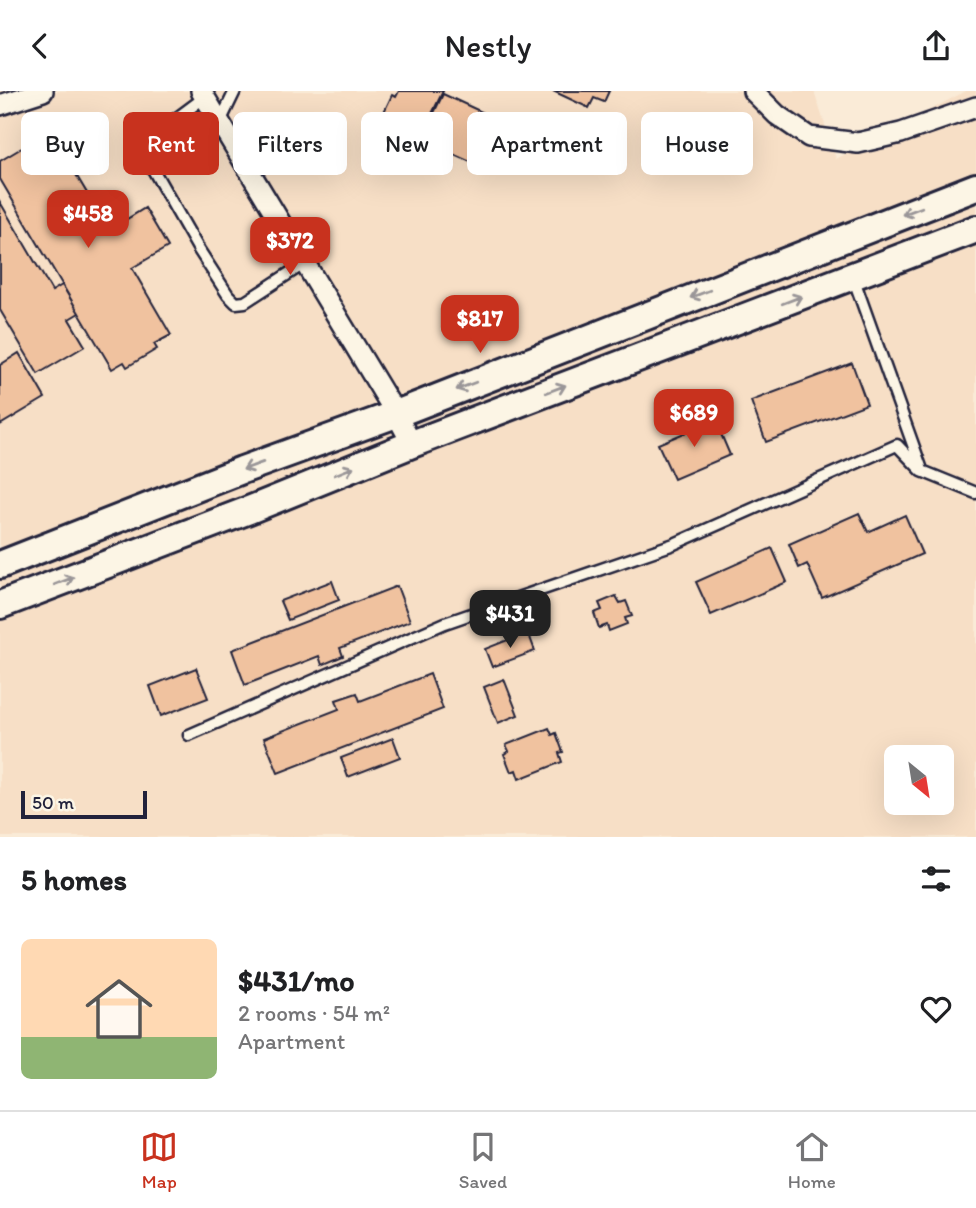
<!DOCTYPE html>
<meta charset="utf-8">
<style>
:root{--surface:#fff;--page:#f6f6f6;--text:#202124;--muted:#757577;--line:#e0e0e0;--accent:#c8321e}
body{margin:0;font-family:Itim,sans-serif;background:var(--page);color:var(--text);height:100vh;display:flex;flex-direction:column;font-size:26px;white-space:nowrap}
*{box-sizing:border-box;margin:0}
p{font-size:23px;color:var(--muted)}
.icon{flex:none;width:38px;height:38px;fill:none;stroke:currentColor;stroke-width:2;stroke-linecap:round;stroke-linejoin:round}
.map{position:relative;height:746px;overflow:hidden}
.drawer{display:flex;flex-direction:column;background:var(--surface);flex:1}
.drawer>*{flex:none}
.top-card{position:absolute;left:21px;top:21px;width:934px;height:63px;display:flex;gap:14px}
.needle{width:46px;rotate:150deg}
.fabs{position:absolute;left:884px;top:654px;display:grid;gap:14px}
.fabs a{display:grid;place-items:center;width:70px;height:70px;border-radius:10px;background:var(--surface);box-shadow:0 7px 28px #0002;font-size:35px}
.scale{position:absolute;left:21px;bottom:18px;width:126px;box-sizing:border-box;padding-left:7px;border:4px solid #22223b;border-top:0;font-size:19px;line-height:24px;white-space:nowrap;color:#22223b;-webkit-text-stroke:5px #fcf5e5;paint-order:stroke}
.price{position:absolute;translate:-50% -60px;padding:0 16px;border-radius:14px;background:var(--accent);color:#fff;font-size:23px;line-height:46px;filter:drop-shadow(0 2px 4px #0008)}
.price::after{content:'';position:absolute;left:50%;top:42px;width:21px;height:16px;margin-left:-10px;background:inherit;clip-path:polygon(0 0,100% 0,50% 100%)}
.price.current{background:#222;color:#fff}
ul{padding:0;list-style:none}
li{display:flex;align-items:center;gap:21px;height:175px;padding:0 21px}
li span{display:grid;place-items:center;flex:none;width:196px;height:140px;border-radius:10px;color:#555}
li>.icon{margin-inline-start:auto}
span .icon{width:84px;height:84px;fill:#fffc;stroke-width:1}
li b{font-size:30px}
h2{display:flex;justify-content:space-between;align-items:center;height:84px;padding:0 21px;font-size:30px}
.pill{padding:0 24px;border-radius:10px;background:var(--surface);box-shadow:0 7px 28px #0002;font-size:24px;line-height:63px}
.pill.current{background:var(--accent);color:#fff}
header{display:flex;justify-content:space-between;align-items:center;height:91px;padding:0 21px;background:var(--surface);font-size:32px;font-weight:600}
.tabs{display:flex;justify-content:space-around;align-items:center;height:98px;border-top:2px solid var(--line);background:var(--surface);font-size:19px;color:var(--muted)}
.tabs a{display:grid;justify-items:center;gap:4px}
.tabs .current{color:var(--accent)}
.map>svg:first-child{display:block}
.built{fill:#f7dfc6;fill-rule:evenodd}
.building{fill:#f0c29f;stroke:#22223b;stroke-width:2}
.lines{fill:none;stroke-linecap:round;stroke-linejoin:round}
.service-casing{stroke:#22223b;stroke-width:15}
.minor-casing{stroke:#22223b;stroke-width:24}
.secondary-casing{stroke:#22223b;stroke-width:32}
.service{stroke:#fcf5e5;stroke-width:10}
.minor{stroke:#fcf5e5;stroke-width:19}
.secondary{stroke:#fcf5e5;stroke-width:26}
.oneway{stroke:#9a9698}
</style>
<header><svg class="icon" aria-label="back" viewBox="0 0 24 24"><path d="M15 5l-7 7 7 7"/></svg>Nestly<svg class="icon" aria-label="share" viewBox="0 0 24 24"><path d="M12 15V3M7 8l5-5 5 5M5 13v7h14v-7"/></svg></header>
<div class="map">
<svg width="976" height="746" viewBox="0 0 976 746">
<rect width="100%" height="100%" fill="#faebd7"/>
<filter id="ink" filterUnits="userSpaceOnUse"><feTurbulence type="fractalNoise" baseFrequency=".0143" numOctaves="2"/><feDisplacementMap in="SourceGraphic" scale="14" xChannelSelector="R" yChannelSelector="G"/><feConvolveMatrix kernelMatrix="1 2 1 2 8 2 1 2 1" color-interpolation-filters="sRGB"/></filter>
<g filter="url(#ink)">
<!-- built -->
<path class="built" d="M0 0H814L836 68 966 0H976V746H0ZM896 667H942V712H896Z"/>
<!-- building -->
<path class="building" d="M399 0H443L413 62 373 44 392 4 396 6Z
M553 0H609L604 11 594 7 589 17Z
M443 3 514 36 508 49 517 53 508 72 500 68 493 81 421 49Z
M50 40 109 139 145 117 168 156 132 177 171 244 154 253 157 258 127 276 124 271 112 278 0 88V70Z
M0 111 52 200 62 194 79 222 69 228 85 255 38 283 0 219Z
M19 262 45 307 0 334V274Z
M852 272 867 313 766 351 751 310Z
M715 329 730 364 674 388 658 353Z
M859 422 868 441 905 424 922 463 822 507 807 473 799 477 789 453Z
M772 457 787 491 711 524 696 491Z
M332 490 339 509 288 529 280 510Z
M397 495 410 530 340 557 343 565 322 574 319 565 245 594 232 559Z
M616 505 620 512 626 510 632 525 625 527 627 533 609 540 607 534 599 537 594 522 602 519 599 512Z
M528 541 535 560 492 576 485 558Z
M196 577 208 607 161 625 150 595Z
M430 583 443 618 278 682 264 647 339 618 336 609 357 602 360 610Z
M504 588 518 624 498 632 484 596Z
M549 637 552 644 556 642 563 661 559 662 562 671 519 688 516 679 511 681 504 663 509 660 506 654Z
M393 647 400 666 348 686 341 667Z"/>
<g class="lines">
<defs>
<path id="service" d="M205 6 150 47 144 55 147 68 199 159 228 204 236 212 245 211 305 172
M220 31 235 0
M853 186 921 376
M189 644 445 532 674 453 897 354 922 380 976 402"/>
<path id="minor" d="M201 0 396 323 412 353
M753 0 777 24 809 46 858 52 901 42 976 16
M0 14 43 0"/>
<path id="secondary" d="M0 474 242 379 396 323 976 96
M0 514 249 419 412 353 976 138"/>
</defs>
<!-- service casing -->
<use href="#service" class="service-casing"/>
<!-- minor casing -->
<use href="#minor" class="minor-casing"/>
<!-- secondary casing -->
<use href="#secondary" class="secondary-casing"/>
<!-- service -->
<use href="#service" class="service"/>
<!-- minor -->
<use href="#minor" class="minor"/>
<!-- secondary -->
<use href="#secondary" class="secondary"/>
</g>
<!-- one-way arrows -->
<defs><path id="oneway-shaft" d="M-6 0H5M1.5-3L5.5 0L1.5 3" fill="none" stroke-width="1.6" stroke-linecap="round" stroke-linejoin="round" transform="scale(1.75)"/></defs>
<g class="oneway">
<use href="#oneway-shaft" transform="translate(912 120) rotate(159)"/>
<use href="#oneway-shaft" transform="translate(700 203) rotate(159)"/>
<use href="#oneway-shaft" transform="translate(792 209) rotate(-21)"/>
<use href="#oneway-shaft" transform="translate(466 295) rotate(159)"/>
<use href="#oneway-shaft" transform="translate(556 298) rotate(-21)"/>
<use href="#oneway-shaft" transform="translate(253 375) rotate(160)"/>
<use href="#oneway-shaft" transform="translate(344 380) rotate(-22)"/>
<use href="#oneway-shaft" transform="translate(64 490) rotate(-21)"/>
</g>
</g>
</svg>
<div class="fabs">
<a><svg class="needle" viewBox="-14 -14 28 28"><path d="M0-13l5 13h-10z" fill="#e53935"/><path d="M0 13l5-13h-10z" fill="#757577"/></svg></a>
</div>
<div class="scale">50 m</div>
<b class="price" style="left:88px;top:159px">$458</b>
<b class="price" style="left:290px;top:186px">$372</b>
<b class="price" style="left:480px;top:264px">$817</b>
<b class="price" style="left:694px;top:358px">$689</b>
<b class="price current" style="left:510px;top:559px">$431</b>
<div class="top-card">
<a class="pill">Buy</a>
<a class="pill current">Rent</a>
<a class="pill">Filters</a>
<a class="pill">New</a>
<a class="pill">Apartment</a>
<a class="pill">House</a>
</div>
</div>
<section class="drawer">
<h2>5 homes<svg class="icon" aria-label="filters" viewBox="0 0 24 24"><path d="M4 7h16M4 17h16"/><circle cx="9" cy="7" r="2"/><circle cx="15" cy="17" r="2"/></svg></h2>
<ul>
<li><span style="background:linear-gradient(#ffd9b3 70%,#8fb573 0)"><svg class="icon" aria-label="home" viewBox="0 0 24 24"><path d="M3 11l9-7 9 7M6 9v11h12V9"/></svg></span><div><b>$431/mo</b><p>2 rooms · 54 m²</p><p>Apartment</p></div><svg class="icon" aria-label="heart" viewBox="0 0 24 24"><path d="M12 20l-8-8c-3-5 5-10 8-4 3-6 11-1 8 4z"/></svg></li>
</ul>
</section>
<nav class="tabs">
<a class="current"><svg class="icon" aria-label="map" viewBox="0 0 24 24"><path d="M3 6l6-2 6 2 6-2v14l-6 2-6-2-6 2zM9 4v14M15 6v14"/></svg>Map</a>
<a><svg class="icon" aria-label="saved" viewBox="0 0 24 24"><path d="M7 4h10v16l-5-4-5 4z"/></svg>Saved</a>
<a><svg class="icon" aria-label="home" viewBox="0 0 24 24"><path d="M3 11l9-7 9 7M6 9v11h12V9"/></svg>Home</a>
</nav>
